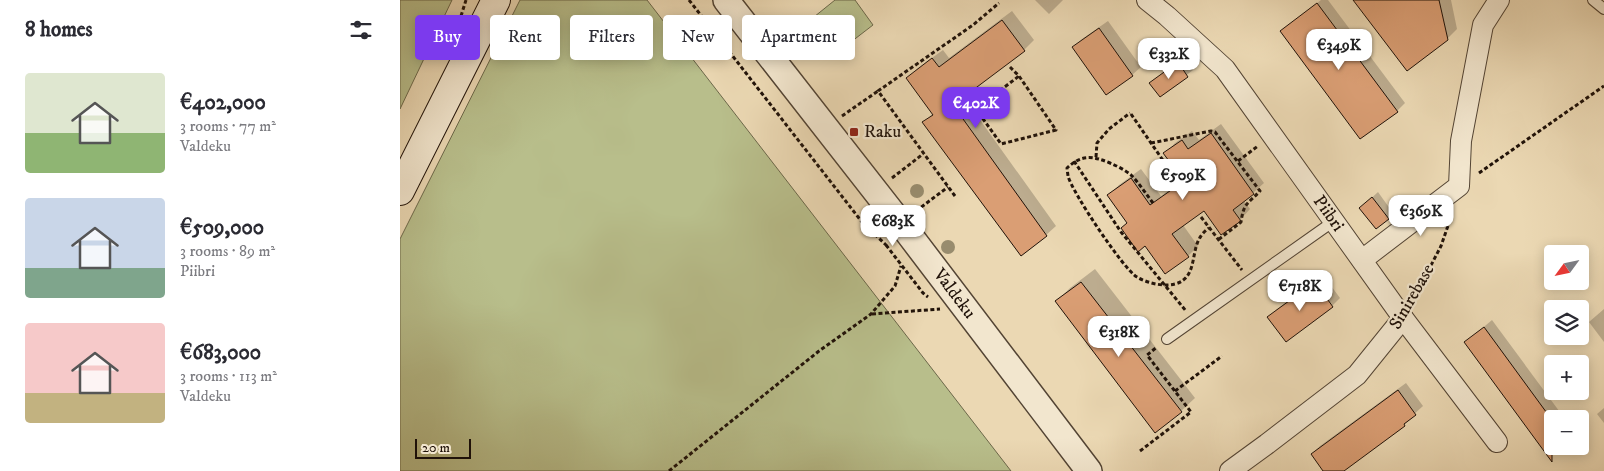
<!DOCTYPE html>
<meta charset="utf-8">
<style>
:root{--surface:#fff;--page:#f7f7f7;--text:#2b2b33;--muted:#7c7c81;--accent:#7c3aed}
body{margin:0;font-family:"IM FELL DW Pica",serif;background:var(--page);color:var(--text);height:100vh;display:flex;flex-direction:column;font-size:19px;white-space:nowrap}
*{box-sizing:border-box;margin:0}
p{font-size:16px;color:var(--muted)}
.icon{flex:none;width:28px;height:28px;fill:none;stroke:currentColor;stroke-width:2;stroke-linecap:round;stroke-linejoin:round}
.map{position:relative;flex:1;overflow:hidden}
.panel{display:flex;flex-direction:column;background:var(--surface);width:400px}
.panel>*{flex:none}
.guide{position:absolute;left:15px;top:15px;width:475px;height:45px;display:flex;gap:10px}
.needle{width:32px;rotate:237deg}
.fabs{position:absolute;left:1144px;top:245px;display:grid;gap:10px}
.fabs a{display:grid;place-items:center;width:45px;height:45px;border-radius:5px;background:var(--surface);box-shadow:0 2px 12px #0003;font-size:25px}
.scale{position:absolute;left:15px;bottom:12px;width:56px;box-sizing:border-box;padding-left:5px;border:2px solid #201209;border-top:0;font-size:14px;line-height:18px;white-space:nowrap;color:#201209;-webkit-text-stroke:4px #f2e6ce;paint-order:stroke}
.price{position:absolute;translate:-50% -42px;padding:0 11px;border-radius:10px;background:#fff;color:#222;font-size:16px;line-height:32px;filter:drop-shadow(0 1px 2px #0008)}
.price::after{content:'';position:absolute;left:50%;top:30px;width:15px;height:11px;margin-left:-8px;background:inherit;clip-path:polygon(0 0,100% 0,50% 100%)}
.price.on{background:var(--accent);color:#fff}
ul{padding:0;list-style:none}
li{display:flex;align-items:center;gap:15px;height:125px;padding:0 25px}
li span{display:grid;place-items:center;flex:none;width:140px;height:100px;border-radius:5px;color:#555}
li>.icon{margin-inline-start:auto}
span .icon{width:60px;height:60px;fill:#fffc;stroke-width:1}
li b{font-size:21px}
h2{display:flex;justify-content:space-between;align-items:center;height:60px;padding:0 25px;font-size:21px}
.tag{padding:0 18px;border-radius:5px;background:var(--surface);box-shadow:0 2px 12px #0003;font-size:18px;line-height:45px}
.tag.on{background:var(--accent);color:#fff}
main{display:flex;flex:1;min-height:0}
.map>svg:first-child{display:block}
.green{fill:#b8be8b;stroke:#6c684a}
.shadow{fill:#0003}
.building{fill:#da9e74;stroke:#201209}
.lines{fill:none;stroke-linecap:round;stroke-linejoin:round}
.service-casing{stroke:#534434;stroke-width:12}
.minor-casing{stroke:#534434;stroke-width:22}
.tertiary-casing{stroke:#534434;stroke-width:28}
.secondary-casing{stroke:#201209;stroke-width:30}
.path{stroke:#201209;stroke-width:3;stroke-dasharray:4 2.5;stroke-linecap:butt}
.service{stroke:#f2e6ce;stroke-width:10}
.minor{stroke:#f2e6ce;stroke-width:20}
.tertiary{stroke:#f2e6ce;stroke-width:25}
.secondary{stroke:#f2e6ce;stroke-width:28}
.tree{fill:#988c6e}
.poi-dot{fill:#8f2418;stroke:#f2e6ce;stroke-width:2}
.labels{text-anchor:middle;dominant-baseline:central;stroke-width:4.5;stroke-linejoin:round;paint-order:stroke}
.poi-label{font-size:18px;fill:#201209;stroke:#f2e6ce;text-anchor:start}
.street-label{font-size:18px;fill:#201209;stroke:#f2e6ce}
</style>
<main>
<section class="panel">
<h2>8 homes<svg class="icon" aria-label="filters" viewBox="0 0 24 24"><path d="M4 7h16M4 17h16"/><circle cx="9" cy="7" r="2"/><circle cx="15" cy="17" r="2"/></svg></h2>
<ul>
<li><span style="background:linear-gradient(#dfe7d0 60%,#8fb573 0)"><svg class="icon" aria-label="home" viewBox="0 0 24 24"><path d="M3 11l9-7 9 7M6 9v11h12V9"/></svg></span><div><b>€402,000</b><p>3 rooms · 77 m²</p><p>Valdeku</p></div></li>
<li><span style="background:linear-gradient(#c9d6e8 70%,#7fa58c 0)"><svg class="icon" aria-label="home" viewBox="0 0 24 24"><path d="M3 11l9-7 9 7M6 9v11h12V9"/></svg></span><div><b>€509,000</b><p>3 rooms · 89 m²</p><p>Piibri</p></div></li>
<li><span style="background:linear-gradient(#f6c9c9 70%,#c2b280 0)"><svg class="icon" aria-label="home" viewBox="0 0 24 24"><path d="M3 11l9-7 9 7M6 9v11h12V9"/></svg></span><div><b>€683,000</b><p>3 rooms · 113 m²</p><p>Valdeku</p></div></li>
</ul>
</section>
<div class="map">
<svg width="1204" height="471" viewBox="0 0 1204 471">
<rect width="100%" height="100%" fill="#ebd8b3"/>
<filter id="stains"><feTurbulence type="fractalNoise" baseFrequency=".004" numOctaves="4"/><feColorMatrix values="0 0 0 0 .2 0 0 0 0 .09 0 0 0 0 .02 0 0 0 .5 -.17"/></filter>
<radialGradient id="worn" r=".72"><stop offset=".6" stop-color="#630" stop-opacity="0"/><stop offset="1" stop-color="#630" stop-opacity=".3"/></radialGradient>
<!-- green -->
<path class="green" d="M0 0H52L0 109Z
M120 0H247L611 471H0V239Z
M435 0H455L473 25 434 55 409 21Z"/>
<!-- shadow -->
<path class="shadow" d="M635 0H663L649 14Z
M921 0H928L1005 103 997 111 882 31Z
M955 0H1051L1057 29 1047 39Z
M612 11 634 40 624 50 563 96 656 226 646 235 524 123 533 113 508 78 518 68 543 50 549 58Z
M708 21 741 67 732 75 707 93 674 47 682 39Z
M784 58 793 70 760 96 751 83Z
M821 124 864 183 844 201 850 209 840 220 804 210 783 225 798 246 788 256 745 245 722 228 728 222 709 195 719 185 741 169 761 196 784 179 765 154 775 143 792 131 799 140Z
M978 192 993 213 988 218 966 203Z
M695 269 795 398 781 411 656 302 670 288Z
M923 275 940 298 932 306 869 317 877 309Z
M1204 309V342L1189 322Z
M1092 320 1165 419H1152V446L1146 451 1066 342Z
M1006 383 1023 406 1012 416 1013 417 1004 425 937 471H924L912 454 920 446Z
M1204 408V423L1197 414Z"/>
<!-- building -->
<path class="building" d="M953 0H1039L1048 40 1007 71Z
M917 3 998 112 960 139 880 31Z
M602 20 625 51 553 105 647 236 621 256 522 122 533 115 506 78 532 58 539 67Z
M699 28 733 76 706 95 672 47Z
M778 62 788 77 760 97 749 83Z
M811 133 854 194 833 210 841 221 821 235 804 211 772 234 789 257 765 274 745 246 738 252 721 228 727 223 707 195 731 178 750 205 784 181 763 153 782 140 788 149Z
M972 197 989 219 976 229 959 208Z
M681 282 782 412 755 433 655 301Z
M915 282 933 307 886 342 867 317Z
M1084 327 1152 420V462L1064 342Z
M998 390 1016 415 1004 424 1005 426 944 471H923L911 454Z"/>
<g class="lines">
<defs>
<path id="service" d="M1193 0 1204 9
M767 339 934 221"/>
<g id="minor">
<path id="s1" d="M747 0 767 16 825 69 1003 318 1097 442"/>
<path d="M962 260 1059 186 1061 141 1083 25 1099 0"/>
<path d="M830 471 867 444 957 375 1003 318"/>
</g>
<g id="tertiary">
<path id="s2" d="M326 0 505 229 689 471"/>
</g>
<path id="secondary" d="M0 191 96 0"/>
</defs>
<!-- service casing -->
<use href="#service" class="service-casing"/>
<!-- minor casing -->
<use href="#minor" class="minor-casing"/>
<!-- tertiary casing -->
<use href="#tertiary" class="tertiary-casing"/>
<!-- secondary casing -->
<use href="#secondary" class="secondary-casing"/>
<!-- path -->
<path class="path" d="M289 0 462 222 486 245 488 243
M61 16 66 0
M610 67 619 76 656 130 601 144 576 109 619 76
M731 114 771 172 778 171 785 180
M442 116 478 91
M751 143 811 131 815 132 860 191C847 205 844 202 841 222L818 240
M696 157 697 143 709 129 730 113
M674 161 721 232 786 311
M838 161 858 146
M1079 173 1204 86
M492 178 523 154
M555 196 478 91 573 25 599 3
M753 203C746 194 739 183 731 175 725 170 717 166 710 163 693 156 682 154 667 168 667 169 668 175 668 176 672 192 724 270 737 277 747 283 763 287 775 284 798 278 790 251 801 236 803 233 806 230 809 228
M516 211 548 187
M801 217 842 270
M486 245 523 293 528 297
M1013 300 1041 246 1051 217
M472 314 540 309
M775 391 822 356
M740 451 791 412 747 355 757 347
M269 471 419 351 471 314 495 286 501 266"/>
<!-- service -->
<use href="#service" class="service"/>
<!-- minor -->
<use href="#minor" class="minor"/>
<!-- tertiary -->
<use href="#tertiary" class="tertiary"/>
<!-- secondary -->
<use href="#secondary" class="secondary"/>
</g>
<!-- trees -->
<g class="tree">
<circle cx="517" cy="191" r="7"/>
<circle cx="548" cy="247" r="7"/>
</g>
<!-- markers -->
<rect class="poi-dot" x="449" y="127" width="10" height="10" rx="2.5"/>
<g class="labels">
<!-- poi labels -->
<g class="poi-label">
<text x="464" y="132">Raku</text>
</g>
<!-- street labels -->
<g class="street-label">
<text stroke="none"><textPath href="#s1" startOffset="282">Piibri</textPath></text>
<text stroke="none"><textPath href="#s2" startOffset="372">Valdeku</textPath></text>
<text transform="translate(1012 297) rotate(-60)">Sinirebase</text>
</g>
</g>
<rect width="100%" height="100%" filter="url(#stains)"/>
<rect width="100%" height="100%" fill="url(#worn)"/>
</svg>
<div class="fabs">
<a><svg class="needle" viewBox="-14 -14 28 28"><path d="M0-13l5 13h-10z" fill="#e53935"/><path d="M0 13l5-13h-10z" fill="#7c7c81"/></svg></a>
<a><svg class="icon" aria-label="layers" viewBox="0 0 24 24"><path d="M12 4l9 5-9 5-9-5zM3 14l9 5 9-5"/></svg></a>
<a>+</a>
<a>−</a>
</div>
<div class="scale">20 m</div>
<b class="price" style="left:939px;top:71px">€349K</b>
<b class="price" style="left:769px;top:80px">€332K</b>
<b class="price on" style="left:576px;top:129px">€402K</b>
<b class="price" style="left:783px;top:201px">€509K</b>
<b class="price" style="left:1021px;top:237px">€369K</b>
<b class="price" style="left:493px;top:247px">€683K</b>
<b class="price" style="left:900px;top:312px">€718K</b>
<b class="price" style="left:719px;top:358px">€318K</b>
<div class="guide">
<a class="tag on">Buy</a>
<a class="tag">Rent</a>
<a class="tag">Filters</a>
<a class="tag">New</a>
<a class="tag">Apartment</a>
</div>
</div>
</main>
